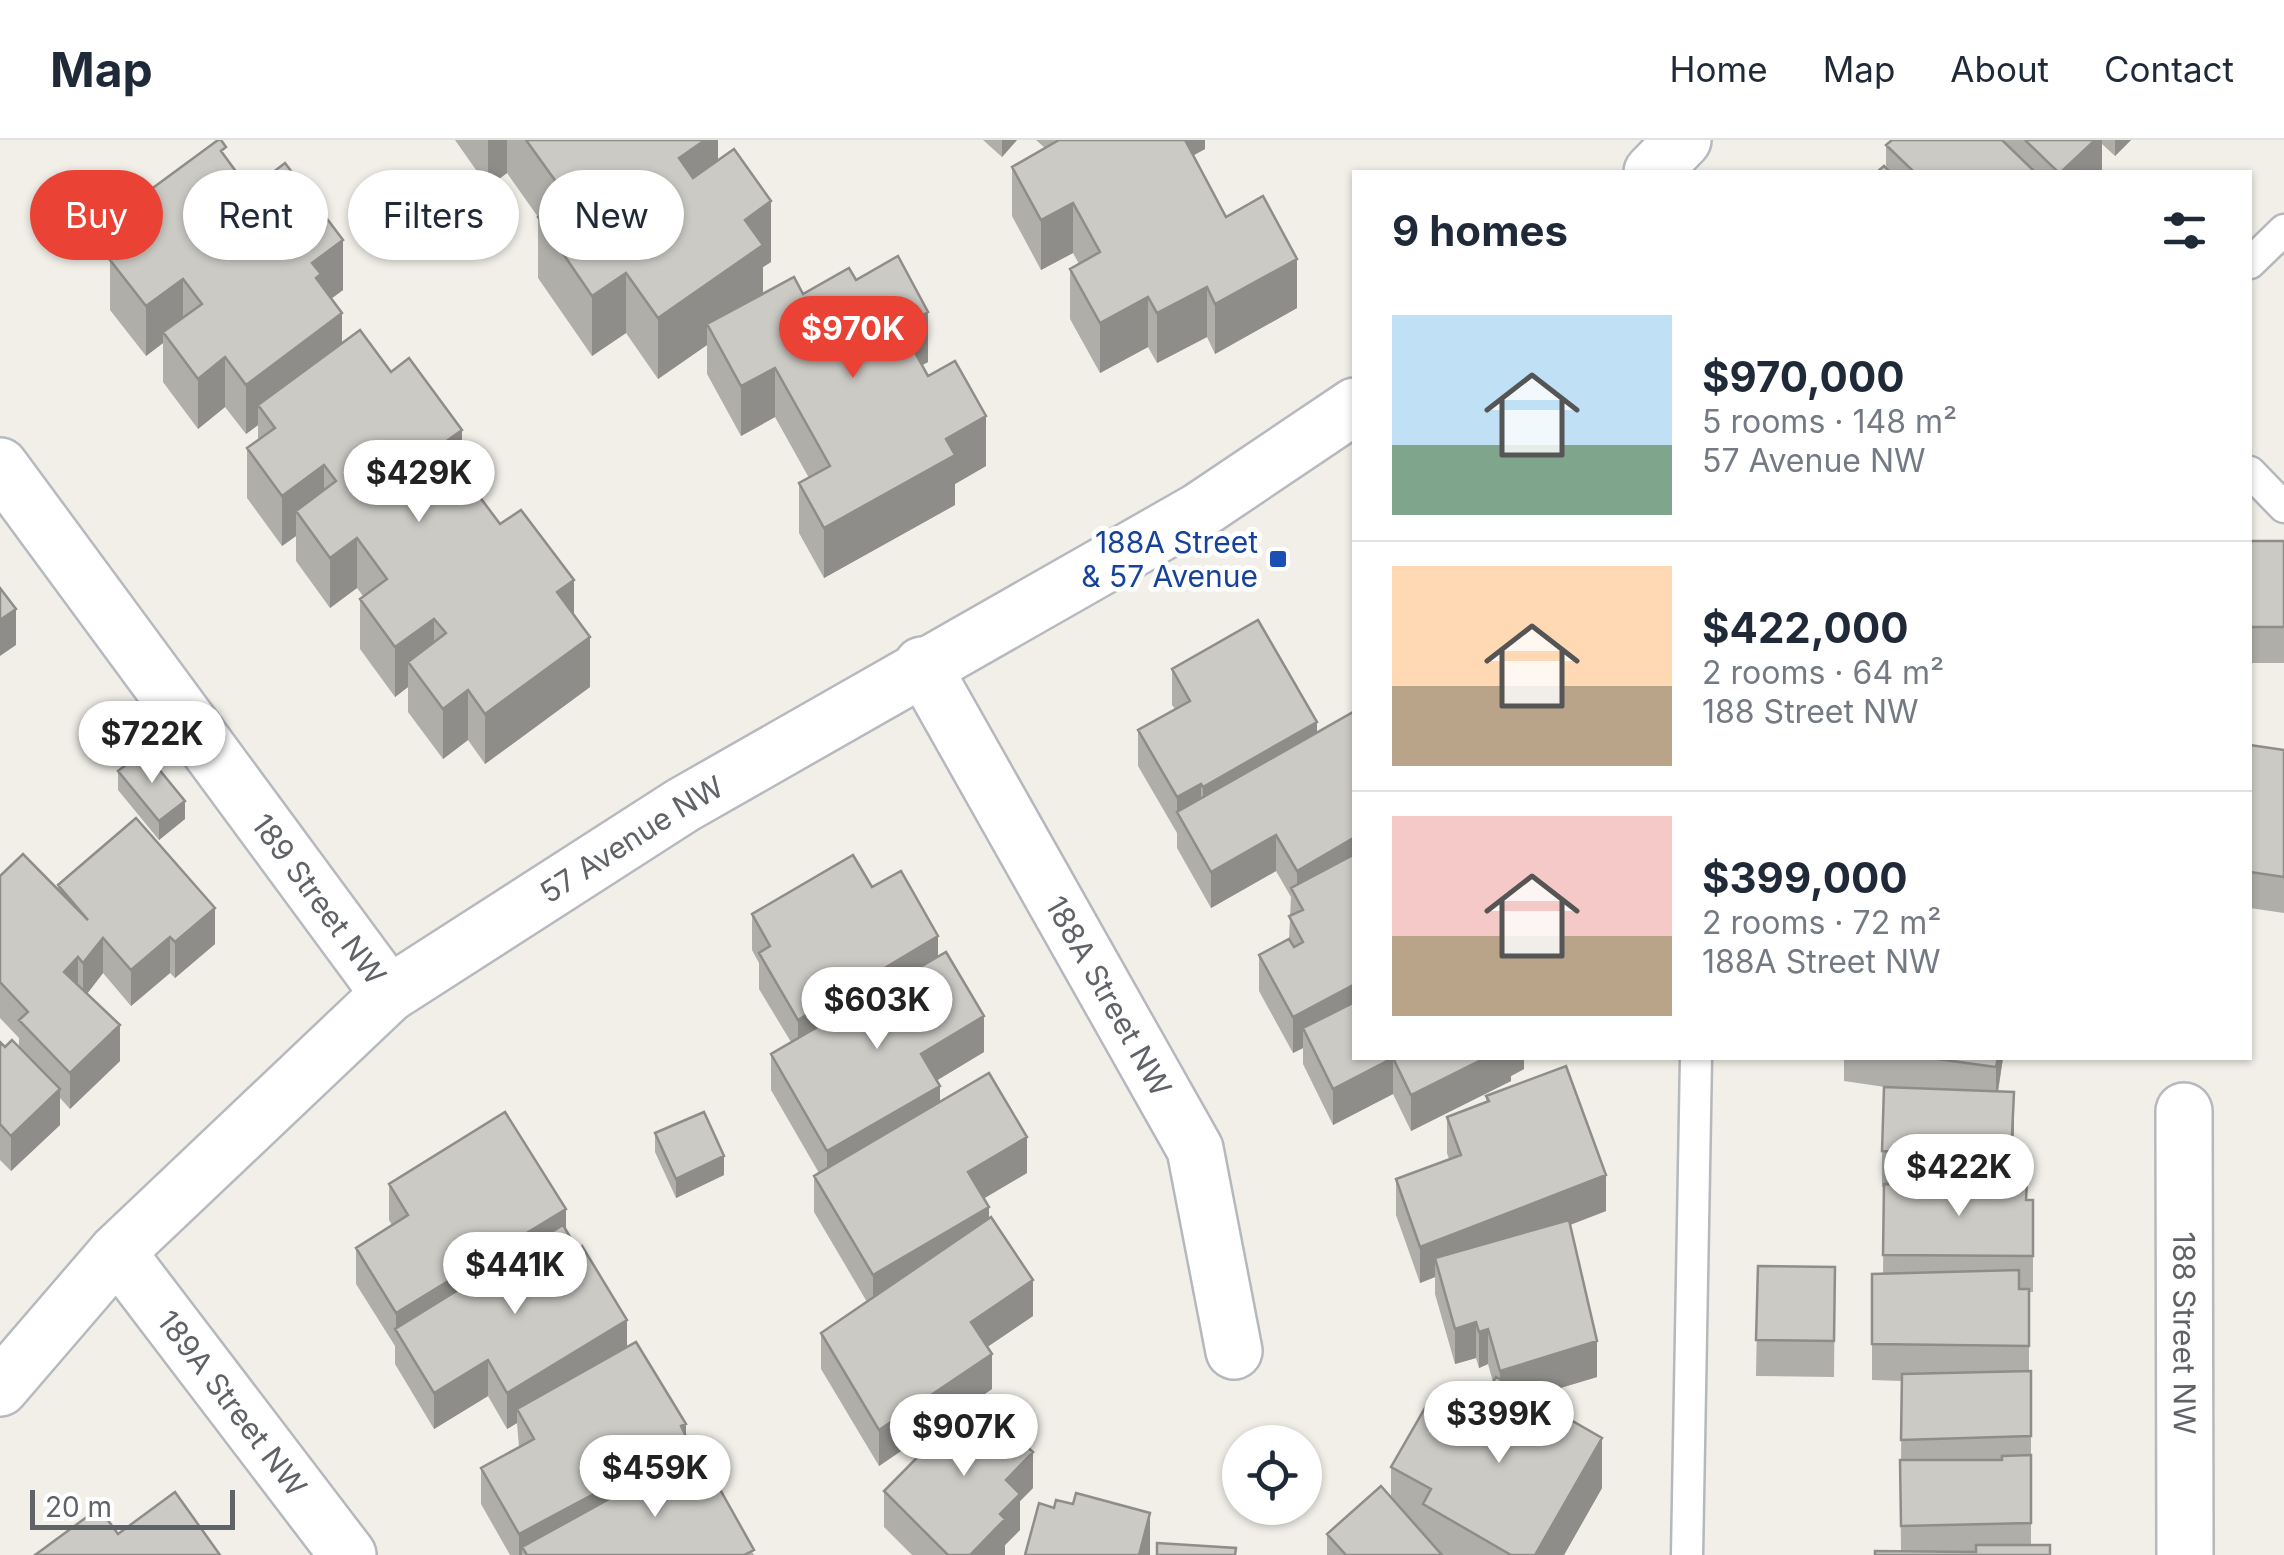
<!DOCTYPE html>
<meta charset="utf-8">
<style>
:root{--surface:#fff;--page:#f2f2f3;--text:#1f2937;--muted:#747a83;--line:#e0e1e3;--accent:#ea4335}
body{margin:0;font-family:Inter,sans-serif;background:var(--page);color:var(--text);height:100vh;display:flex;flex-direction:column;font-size:38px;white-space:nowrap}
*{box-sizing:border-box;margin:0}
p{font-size:32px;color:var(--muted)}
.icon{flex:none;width:55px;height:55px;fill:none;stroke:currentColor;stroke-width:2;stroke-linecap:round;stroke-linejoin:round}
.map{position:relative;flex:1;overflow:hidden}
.side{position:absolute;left:1352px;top:30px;width:900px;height:890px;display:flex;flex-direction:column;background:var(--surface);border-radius:0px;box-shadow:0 2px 8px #0004}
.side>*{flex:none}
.banner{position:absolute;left:30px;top:30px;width:950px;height:90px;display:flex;gap:20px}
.tools{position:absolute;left:1222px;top:1285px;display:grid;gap:20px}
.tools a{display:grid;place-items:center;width:100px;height:100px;border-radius:50%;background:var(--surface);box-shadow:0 2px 8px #0004;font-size:50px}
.scale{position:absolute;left:30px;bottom:25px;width:205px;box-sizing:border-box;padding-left:10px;border:5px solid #5f6368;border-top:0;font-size:28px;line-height:35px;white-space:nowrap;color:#5f6368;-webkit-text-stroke:8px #fff;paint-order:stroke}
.price{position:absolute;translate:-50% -85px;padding:0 22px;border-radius:35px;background:#fff;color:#222;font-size:32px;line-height:65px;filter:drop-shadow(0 2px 5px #0008)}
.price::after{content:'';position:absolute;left:50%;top:60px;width:30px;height:22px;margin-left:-15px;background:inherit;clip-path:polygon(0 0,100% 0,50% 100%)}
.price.active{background:var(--accent);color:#fff}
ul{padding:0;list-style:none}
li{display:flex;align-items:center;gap:30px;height:250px;padding:0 40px}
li+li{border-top:2px solid var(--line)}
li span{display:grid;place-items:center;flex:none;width:280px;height:200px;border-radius:0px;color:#555}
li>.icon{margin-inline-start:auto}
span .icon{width:120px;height:120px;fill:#fffc;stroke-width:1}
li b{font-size:42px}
h2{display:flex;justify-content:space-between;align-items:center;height:120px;padding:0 40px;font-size:42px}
.chip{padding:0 35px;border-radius:45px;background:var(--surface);box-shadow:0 2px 8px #0004;font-size:35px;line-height:90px}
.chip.active{background:var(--accent);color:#fff}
header{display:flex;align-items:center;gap:60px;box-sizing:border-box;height:140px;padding:0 50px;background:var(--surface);border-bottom:2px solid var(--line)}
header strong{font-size:48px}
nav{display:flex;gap:55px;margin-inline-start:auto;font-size:35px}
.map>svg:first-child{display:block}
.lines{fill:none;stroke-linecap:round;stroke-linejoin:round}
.lane-casing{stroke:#b5b8bc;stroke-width:35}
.street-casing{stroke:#b5b8bc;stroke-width:60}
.secondary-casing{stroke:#b6babf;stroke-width:60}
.lane{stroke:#fff;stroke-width:30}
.street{stroke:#fff;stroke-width:55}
.secondary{stroke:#fff;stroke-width:55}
.wall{fill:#afaea9}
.shaded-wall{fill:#8f8d8a}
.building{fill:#cccac5;stroke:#8f8d8a;stroke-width:2.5}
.transit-dot{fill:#1a4fb4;stroke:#fff;stroke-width:4}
.labels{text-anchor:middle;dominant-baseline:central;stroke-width:10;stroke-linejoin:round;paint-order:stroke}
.transit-label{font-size:30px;fill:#164399;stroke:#fff;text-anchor:end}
.street-label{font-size:30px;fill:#5f6368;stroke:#fff}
</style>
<header>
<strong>Map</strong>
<nav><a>Home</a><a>Map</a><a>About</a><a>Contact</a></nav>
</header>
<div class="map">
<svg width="2284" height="1415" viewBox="0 0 2284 1415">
<rect width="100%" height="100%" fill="#f1efe8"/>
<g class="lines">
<defs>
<path id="lane" d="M2250 123 2284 90
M2250 332 2284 367
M1687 1415 1696 918"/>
<g id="street">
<path id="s1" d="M922 525 1195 1009 1234 1211"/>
<path id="s2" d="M2184 971 2185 1415"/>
<path id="s3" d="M117 1112 348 1415"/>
</g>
<g id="secondary">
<path d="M1652 32 1683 0"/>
<path id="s4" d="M0 326 389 854"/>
<path id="s5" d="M0 1248 117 1112 389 854 683 665 1199 371 1355 266"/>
</g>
</defs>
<!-- lane casing -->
<use href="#lane" class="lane-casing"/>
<!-- street casing -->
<use href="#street" class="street-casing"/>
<!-- secondary casing -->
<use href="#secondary" class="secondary-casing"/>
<!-- lane -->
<use href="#lane" class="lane"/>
<!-- street -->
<use href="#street" class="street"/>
<!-- secondary -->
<use href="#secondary" class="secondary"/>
</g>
<!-- wall -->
<path class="wall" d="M455 0H718V20L771 122 763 127V154H803L856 140 928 222 922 225 986 326 955 344V365L824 438 799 393V343L809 338 775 277 741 296 707 234V205L658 239 626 193 592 216 538 138V77L507 33 488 47Z
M983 0H1017L1002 17Z
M1036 0H1205V9L1193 16 1226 77 1297 168 1215 214 1207 197 1157 223 1148 207 1100 233 1070 179V129L1079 124 1073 113 1041 130 1012 76V27L1045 8Z
M1892 0H2131L2115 16 2102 4V29L2099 32H1877L1886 29V5Z
M226 18 240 37 254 47 343 150 331 159 342 204 462 332 500 384 574 475 590 547 485 624 468 600 443 619 408 572V547L395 557 360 509V459L363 456 357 448 330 468 296 421V396L282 406 247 358V308L258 300V285L246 294 225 267 198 289 163 242V203L146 216 110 170V120L116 116V75Z
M2250 401H2284V523H2250Z
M1172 529 1317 593 1355 918H1524V929L1511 936V941L1411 991 1393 954 1333 985 1303 924V908L1293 913 1259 851V815L1289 799 1291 757 1276 731 1211 768 1177 708V693L1138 626V590L1175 569 1172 565Z
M2250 605 2284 610V773L2250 768Z
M118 631 185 679 159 700 118 650Z
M0 736 58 749V745L215 804 175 838 170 833 131 866 103 833 87 854 120 921 70 969 60 958V985L11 1031 0 1020V902L5 907H19V898L0 878Z
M872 747 938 816 984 912 937 940 940 962 1027 1033 984 1058 989 1079 1033 1176 987 1207 992 1249 979 1258 1029 1309 1033 1348 1020 1361V1390L1005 1405V1415H912L884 1387V1351L969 1265 879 1326 821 1229V1193L867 1162 814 1072V1036L819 1033 771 950V914L791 902 759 849V823L752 810V774Z
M1844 918H2003L1998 952 2014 988 2012 1039 2027 1060H2033V1152H2029V1231H2031V1405L2050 1415 1901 1411 1900 1320H1901L1902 1241 1872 1240V1134H1883L1884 1047H1882V1011L1885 947 1844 941Z
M1486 956 1606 1071 1570 1085 1597 1237 1531 1257 1602 1348 1564 1415H1327V1394L1391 1358V1327L1469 1284 1493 1242 1488 1224 1479 1228 1476 1218 1455 1224 1435 1154V1137L1420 1143 1396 1075V1039L1449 1019 1447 1013V977L1486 962Z
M655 993 724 1035 676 1058 655 1012Z
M389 1044 566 1091 627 1208 686 1297 689 1315 754 1415H510L481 1364V1328L519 1307 517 1283 507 1289 488 1256 434 1289 395 1224V1206L356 1144V1108L392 1085 389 1080Z
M1758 1126 1835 1127 1834 1237 1756 1236Z"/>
<!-- shaded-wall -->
<path class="shaded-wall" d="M488 0H507V33L488 47Z
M705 0H718V52L679 79V18Z
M1002 0H1017L1002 17Z
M1172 0H1205V9L1172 26Z
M2095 0H2102V29L2099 32H2061Z
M2115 0H2131L2115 16Z
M771 61V122L763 127V165L707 184V205L658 239V178L745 80Z
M1073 63V113L1041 130V80Z
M343 100V150L321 166 312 123Z
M1297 119V168L1215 214V164Z
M626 133V193L592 216V156Z
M183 139V189L163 192V203L146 216V166Z
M1207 147V197L1157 223V173Z
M1148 157V207L1100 233V183Z
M928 172V222L901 237V187Z
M342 173V223L258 265V285L246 294V245Z
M225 217V267L198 289V239Z
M775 228V277L741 296V246Z
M986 276V326L955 344V365L824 438V388L946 299Z
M462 290V340L441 305Z
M324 325V375L296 371V396L282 406V356Z
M357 398V448L330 468V418Z
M574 440V490L557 452Z
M16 469V505L0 516V480Z
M434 479V528L408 522V547L395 557V507Z
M590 497V547L485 624V574Z
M468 550V600L443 619V569Z
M1317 582V618L1203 683V647Z
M1201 644V679L1177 672V657Z
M185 661V679L159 700V681Z
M1276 695V731L1211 768V732Z
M1355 697V733L1297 759V731Z
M215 768V804L175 838V802Z
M938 796V832L798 916V880Z
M170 797V833L131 866V830Z
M103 798V833L83 859V823Z
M78 817V853L64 832Z
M1355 844V880L1303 888V908L1293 913V877Z
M984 876V912L921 950V914Z
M120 885V921L70 969V933Z
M1393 918V954L1333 985V949Z
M1485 918H1524V929L1511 936V941L1411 991V955Z
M1998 918H2003L1996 963V927Z
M940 946V981L827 1047V1011Z
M60 949V985L11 1031V996Z
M2014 952V988L2011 1053V1017Z
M1027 997V1033L968 1068V1032Z
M724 1016V1035L676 1058V1039Z
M1606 1035V1071L1440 1135 1435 1118V1137L1420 1143V1107Z
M989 1067V1103L873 1171V1135Z
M566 1069V1105L396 1191V1173Z
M1033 1140V1176L971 1218V1182Z
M627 1180V1215L517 1269V1283L507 1289V1253Z
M1476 1182V1218L1455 1224V1189Z
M1488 1189V1224L1479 1228V1192Z
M1597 1201V1237L1500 1266V1231Z
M992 1214V1249L879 1326V1290Z
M488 1220V1256L434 1289V1253Z
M686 1284V1305L689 1303V1339L522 1407V1415H519V1394Z
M1602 1298V1348L1564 1415H1535Z
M1029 1299V1316L1033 1312V1348L1020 1361V1390L1005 1405V1415H970L1000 1374 1006 1340Z
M1150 1373V1415H1139Z"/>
<!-- building -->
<path class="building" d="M218 0H221L226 7 221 11 240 37 244 33 254 47 285 23 343 100 312 123 321 134 316 138 342 173 246 245 225 217 198 239 163 192 202 164 183 139 146 166 110 120 135 102 116 75Z
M526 0H705L679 18 693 38 734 9 771 61 745 80 763 105 658 178 626 133 592 156 538 77 567 57Z
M1059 0H1185L1226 77 1263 56 1297 119 1215 164 1207 147 1157 173 1148 157 1100 183 1070 129 1100 112 1073 63 1041 80 1012 27Z
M1892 0H2002L2035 32H1914L1886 5Z
M2025 0H2095L2061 32H2058Z
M1884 26 1890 32H1877Z
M898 116 928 172 901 187 928 236 955 221 986 276 946 299 955 315 824 388 799 343 830 326 775 228 741 246 707 184 794 137 803 154 849 128 856 140Z
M360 190 391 232 409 218 462 290 441 305 500 384 521 370 574 440 557 452 590 497 485 574 468 550 443 569 408 522 446 493 434 479 395 507 360 459 387 439 357 398 330 418 296 371 336 341 324 325 282 356 247 308 275 288 258 265Z
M2250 401H2284V487H2250Z
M0 448 16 469 0 480Z
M1258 480 1317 582 1203 647 1201 644 1177 657 1138 590 1190 561 1172 529Z
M1355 571V697L1297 731 1276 695 1211 732 1177 672Z
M2250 605 2284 610V737L2250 732Z
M144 611 185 661 159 681 118 631Z
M136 678 215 768 175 802 170 797 131 830 103 798 83 823 78 817 64 832 120 885 70 933 19 880 28 872 0 842V736L23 714 88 780 58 745Z
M1355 714V844L1293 877 1259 815 1289 799 1294 807 1303 802 1289 776 1303 770 1291 748Z
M853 715 872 747 901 731 938 796 798 880 759 813 770 806 752 774Z
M946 812 984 876 921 914 940 946 827 1011 771 914Z
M1355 862V918H1485L1411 955 1393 918 1333 949 1303 888Z
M12 900 60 949 11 996 0 984V902L5 907Z
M1930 918H1998L1996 927Z
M1566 926 1606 1035 1420 1107 1396 1039 1461 1015 1447 977 1489 961 1486 956Z
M989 933 1027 997 968 1032 989 1067 873 1135 814 1036Z
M1884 947 2014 952 2011 1017 1882 1011Z
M505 972 566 1069 396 1173 356 1108 408 1075 389 1044Z
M704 972 724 1016 676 1039 655 993Z
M1964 1039H2027L2026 1060H2033V1116L1883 1115 1884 1044 1964 1046Z
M991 1077 1033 1140 971 1182 992 1214 879 1290 821 1193Z
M1569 1080 1597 1201 1500 1231 1488 1189 1479 1192 1476 1182 1455 1189 1435 1118Z
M563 1085 577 1109 582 1106 627 1180 507 1253 488 1220 434 1253 395 1189Z
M1758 1126 1835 1127 1834 1201 1756 1200Z
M2019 1130V1149H2029V1206L1872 1204V1134Z
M636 1202 686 1284 681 1286 689 1303 519 1394 481 1328 534 1299 517 1269Z
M2031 1231V1296L1901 1300 1902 1234Z
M1496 1237 1602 1298 1535 1415H1511L1423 1364 1431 1349 1391 1327 1429 1261 1469 1284Z
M977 1257 989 1268 993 1264 1029 1299 1024 1304 1033 1312 1006 1340 1020 1354 1000 1374 1005 1379 970 1415H948L884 1351Z
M698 1310 754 1410 744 1415H527L522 1407Z
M2031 1315V1383L1901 1386 1900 1320H2002V1316Z
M1381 1346 1442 1415H1346L1327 1394Z
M175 1352 220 1415H35L99 1368 118 1394Z
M1076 1353 1150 1373 1139 1415H1025L1039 1363 1054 1368 1056 1360 1073 1364Z
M1157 1403 1236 1408 1235 1415H1157Z
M1976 1405H2050V1415H1875V1411L1976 1412Z"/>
<!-- markers -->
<rect class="transit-dot" x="1268" y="409" width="20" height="20" rx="5"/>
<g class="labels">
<!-- transit labels -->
<g class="transit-label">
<text x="1258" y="402">188A Street<tspan x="1258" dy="34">&amp; 57 Avenue</tspan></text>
</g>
<!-- street labels -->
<g class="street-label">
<text stroke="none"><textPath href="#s5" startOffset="842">57 Avenue NW</textPath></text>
<text stroke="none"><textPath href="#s4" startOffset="538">189 Street NW</textPath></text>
<text stroke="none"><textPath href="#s1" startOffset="380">188A Street NW</textPath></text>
<text stroke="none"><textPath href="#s2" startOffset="222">188 Street NW</textPath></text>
<text stroke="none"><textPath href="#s3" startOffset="190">189A Street NW</textPath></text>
</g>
</g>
</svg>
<div class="tools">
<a><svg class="icon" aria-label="locate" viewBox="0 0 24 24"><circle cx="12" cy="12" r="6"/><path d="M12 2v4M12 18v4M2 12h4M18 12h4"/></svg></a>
</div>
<div class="scale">20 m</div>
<b class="price active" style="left:853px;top:241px">$970K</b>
<b class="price" style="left:419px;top:385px">$429K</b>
<b class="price" style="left:152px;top:646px">$722K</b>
<b class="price" style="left:877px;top:912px">$603K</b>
<b class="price" style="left:1959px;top:1079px">$422K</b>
<b class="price" style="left:515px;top:1177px">$441K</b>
<b class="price" style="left:1499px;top:1326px">$399K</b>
<b class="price" style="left:964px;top:1339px">$907K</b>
<b class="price" style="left:655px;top:1380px">$459K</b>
<div class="banner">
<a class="chip active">Buy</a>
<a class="chip">Rent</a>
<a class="chip">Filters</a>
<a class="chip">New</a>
</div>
<section class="side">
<h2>9 homes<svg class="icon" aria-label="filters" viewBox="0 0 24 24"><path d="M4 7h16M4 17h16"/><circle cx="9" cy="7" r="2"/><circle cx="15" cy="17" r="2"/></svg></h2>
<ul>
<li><span style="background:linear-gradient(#bfe0f5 65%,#7fa58c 0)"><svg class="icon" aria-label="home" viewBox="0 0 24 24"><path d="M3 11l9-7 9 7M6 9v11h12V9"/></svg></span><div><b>$970,000</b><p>5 rooms · 148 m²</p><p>57 Avenue NW</p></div></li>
<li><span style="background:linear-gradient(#ffd9b3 60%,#b9a48a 0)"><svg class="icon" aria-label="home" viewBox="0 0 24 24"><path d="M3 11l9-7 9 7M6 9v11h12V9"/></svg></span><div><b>$422,000</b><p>2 rooms · 64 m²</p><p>188 Street NW</p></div></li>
<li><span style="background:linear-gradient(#f6c9c9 60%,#b9a48a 0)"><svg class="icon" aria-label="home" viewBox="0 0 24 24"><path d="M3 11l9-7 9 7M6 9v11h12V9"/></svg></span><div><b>$399,000</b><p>2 rooms · 72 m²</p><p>188A Street NW</p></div></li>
</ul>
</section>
</div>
